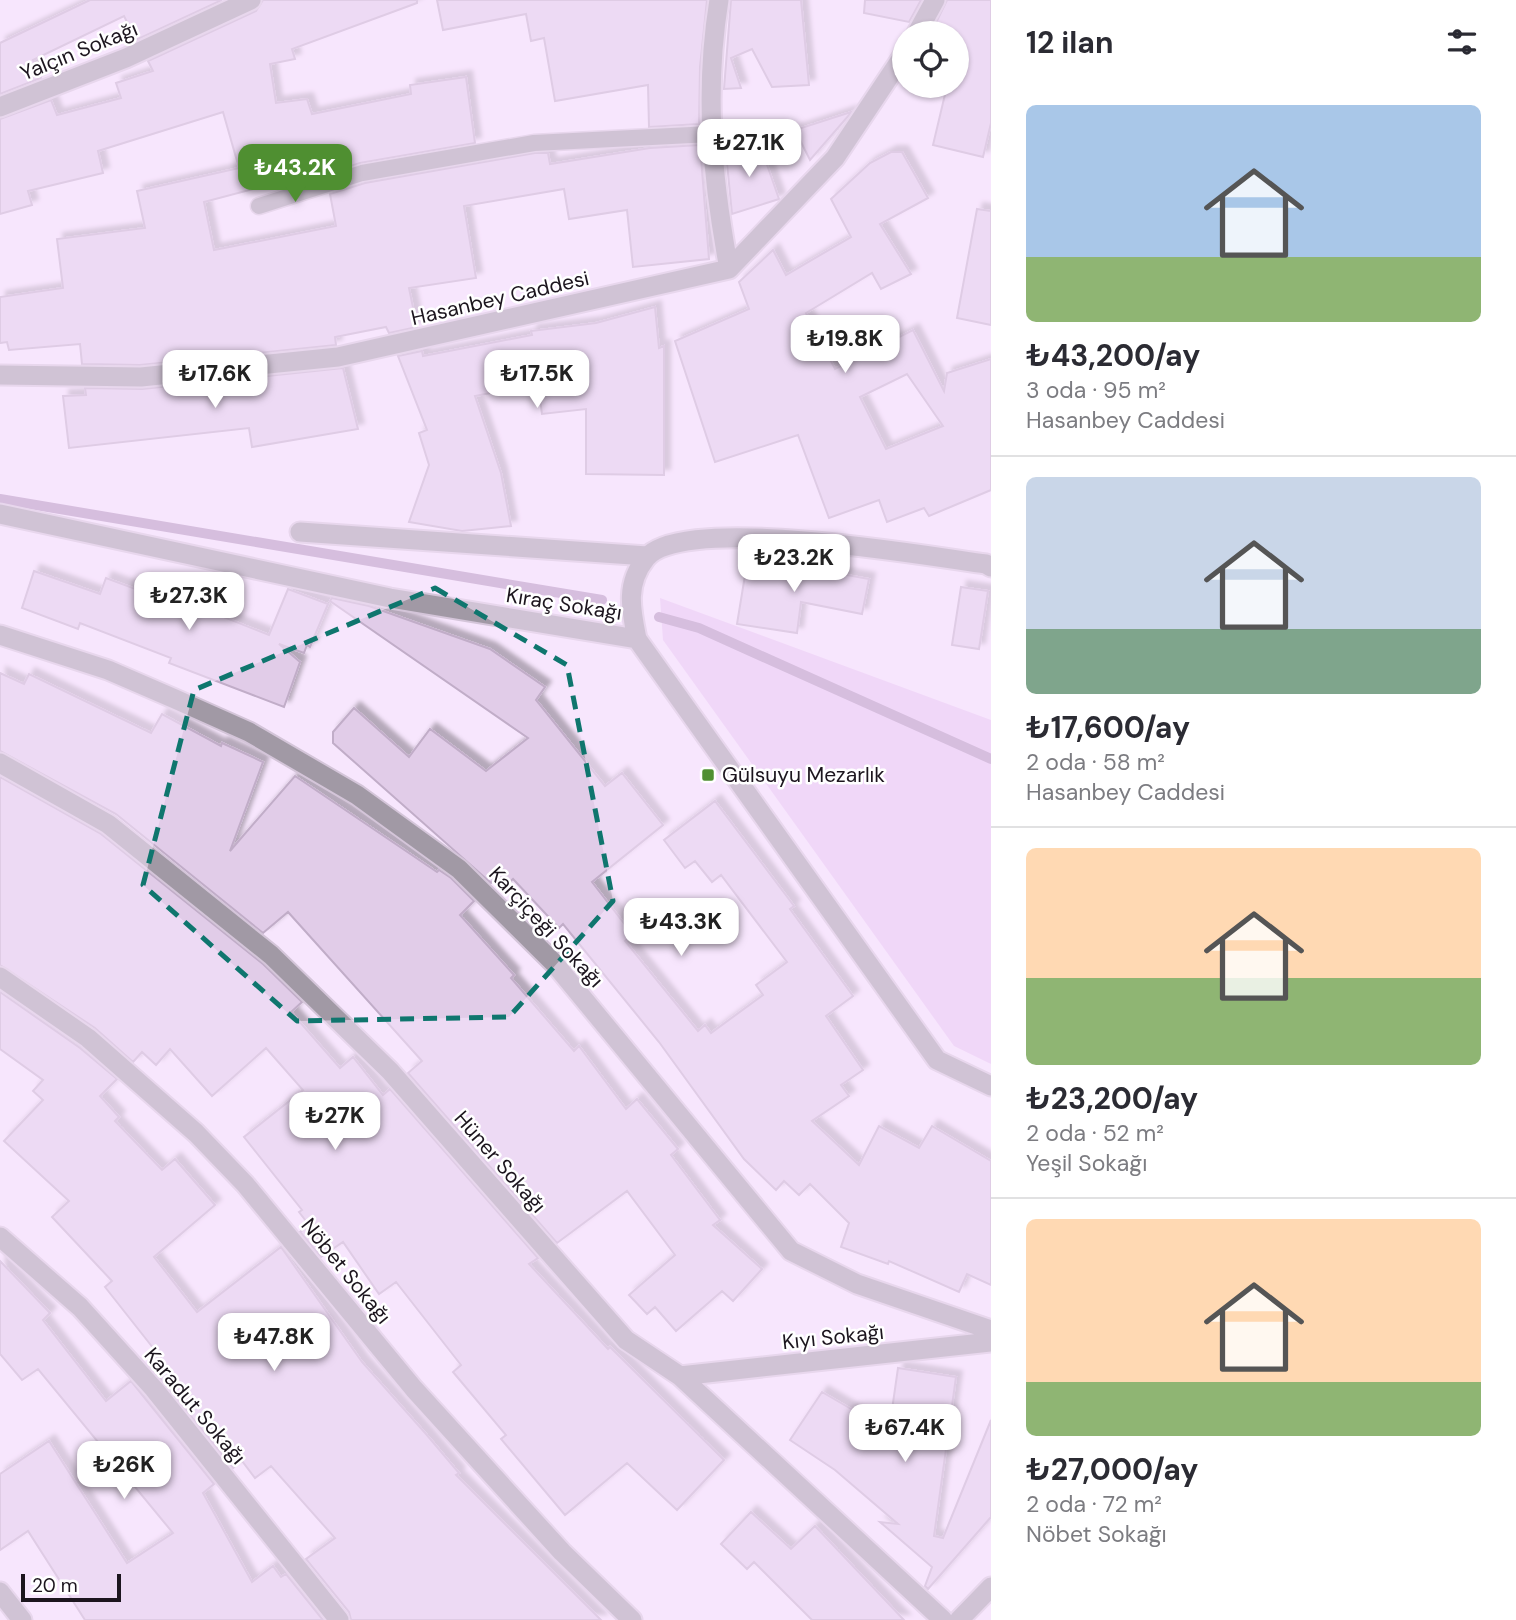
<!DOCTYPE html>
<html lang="tr">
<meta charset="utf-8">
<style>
:root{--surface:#fff;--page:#f7f7f7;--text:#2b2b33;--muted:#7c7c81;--line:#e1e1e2;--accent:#4f8f31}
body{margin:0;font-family:"DM Sans",sans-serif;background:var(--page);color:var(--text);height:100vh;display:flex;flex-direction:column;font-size:26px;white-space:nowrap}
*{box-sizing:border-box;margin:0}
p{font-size:23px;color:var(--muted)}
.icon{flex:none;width:38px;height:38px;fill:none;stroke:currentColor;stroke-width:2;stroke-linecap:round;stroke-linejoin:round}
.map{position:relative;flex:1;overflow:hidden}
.side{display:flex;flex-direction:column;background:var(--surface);width:525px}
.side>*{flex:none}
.buttons{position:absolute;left:892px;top:21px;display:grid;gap:14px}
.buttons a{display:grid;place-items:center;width:77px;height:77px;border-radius:50%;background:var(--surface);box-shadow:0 2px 5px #0004;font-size:35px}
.scale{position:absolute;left:21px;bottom:18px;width:100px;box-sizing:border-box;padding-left:7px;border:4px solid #1c151e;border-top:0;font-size:19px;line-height:24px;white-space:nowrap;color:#1c151e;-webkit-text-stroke:5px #fff;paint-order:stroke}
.price{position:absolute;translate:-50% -60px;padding:0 16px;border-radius:14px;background:#fff;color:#222;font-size:23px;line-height:46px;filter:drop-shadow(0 2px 4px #0008)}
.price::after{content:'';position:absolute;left:50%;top:42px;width:21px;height:16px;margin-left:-10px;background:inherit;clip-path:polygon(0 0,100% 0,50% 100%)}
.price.active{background:var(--accent);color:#fff}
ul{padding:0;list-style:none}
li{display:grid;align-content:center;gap:14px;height:371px;padding:0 35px}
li+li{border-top:2px solid var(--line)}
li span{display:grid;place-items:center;height:217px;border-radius:10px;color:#555}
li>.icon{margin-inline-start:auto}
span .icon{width:126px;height:126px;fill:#fffc;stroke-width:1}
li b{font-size:30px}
h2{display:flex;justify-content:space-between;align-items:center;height:84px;padding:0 35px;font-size:30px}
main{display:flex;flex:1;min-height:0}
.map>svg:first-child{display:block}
.green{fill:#e7c6f2}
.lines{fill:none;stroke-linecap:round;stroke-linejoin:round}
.stream{stroke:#ad8eb8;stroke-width:10}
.building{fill:#e1cce8;stroke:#c1adc8;stroke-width:2;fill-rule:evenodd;filter:url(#shadow)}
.service-casing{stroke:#d4c5d9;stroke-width:19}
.minor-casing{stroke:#d4c5d9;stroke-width:23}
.tertiary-casing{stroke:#d4c5d9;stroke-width:23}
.service{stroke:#a199a5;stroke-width:16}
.minor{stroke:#a199a5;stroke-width:19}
.tertiary{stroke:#a199a5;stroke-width:19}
.marked{fill:none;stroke:#0f766e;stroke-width:5;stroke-dasharray:14 9;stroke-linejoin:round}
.poi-dot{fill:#4f8f31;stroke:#fff;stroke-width:2.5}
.labels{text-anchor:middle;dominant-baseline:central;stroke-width:5;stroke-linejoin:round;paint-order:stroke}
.street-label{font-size:21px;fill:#1c151e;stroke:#fff}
.poi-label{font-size:21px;fill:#1c151e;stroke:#fff;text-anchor:start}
</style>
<main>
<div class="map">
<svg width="991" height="1620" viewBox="0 0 991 1620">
<defs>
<filter id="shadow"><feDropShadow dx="6" dy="-6" stdDeviation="2" flood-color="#0004"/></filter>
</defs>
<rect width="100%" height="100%" fill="#f7e6fd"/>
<!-- green -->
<path class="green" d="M660 598 991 720V1064L954 1046 663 640Z"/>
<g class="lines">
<!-- stream -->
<path class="stream" d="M0 499 602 600
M659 617 699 628 991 759"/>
</g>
<!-- building -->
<path class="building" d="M90 0H222L136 40 124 16 33 60 41 78 0 94V43Z
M263 0H417V3L292 49 295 59 270 64 276 103 307 99 312 114 411 94 410 85 466 77 475 143 360 163 326 174 325 170 204 202 214 250 336 226 330 194 365 183 535 153H548L550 164 650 148 700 145 709 259 633 267 627 210 569 219 564 189 464 206 476 278 409 288 417 327 389 333 386 327 335 337 336 345 140 365 82 364 80 344 9 350 7 342 0 343V297L63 288 57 239 145 228 137 191 239 168 223 112 98 151 103 173 28 191 32 205 0 214V119L51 100 57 115 121 98 116 83 153 71 148 61 256 11Z
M437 0H707L700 67 699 124 649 127 648 85 555 101 544 38 531 41 526 14 443 30Z
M731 0H801L809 85 772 87 752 49 731 58 741 88 724 89Z
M865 0H921L909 22 864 13Z
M947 0H991V123L983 157 933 145 947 86H957V33H939L942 28 934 27Z
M851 112 850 114 810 160 795 130Z
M759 142 779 199 732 214 726 153Z
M891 152H902L928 198 880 224 911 274 881 289 872 273 806 313 835 369 913 330 944 391 947 373 991 359V490L929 516 924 508 887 522 879 500 829 518 798 435 715 462 675 341 749 309 739 282 773 250 786 275 851 237 831 199 870 163ZM907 374 943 426 886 449 860 397Z
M977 209 991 211V325L957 318Z
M655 307 659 348 664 346V475L586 474V409L542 414 538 384 475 396 501 473 511 526 462 531 409 522 429 465 419 433 427 430 398 356 422 351 423 356 532 335 531 331 596 323Z
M343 368 358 429 252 447 249 428 69 448 63 396 86 395 85 388 142 389Z
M748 557 869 579 862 614 801 602 797 633 737 624Z
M34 571 100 594 106 578 189 609 191 604 269 635 288 589 328 604 310 647 307 645 304 653 279 644 300 662 284 707 169 663 171 658 80 623 78 629 22 608Z
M961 587 988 591 979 649 952 645Z
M332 598 369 606 490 649 545 687 536 700 605 786 622 773 663 825 592 882 633 935 625 941 698 1031 705 1025 711 1033 763 995 756 985 787 962 721 875 712 882 695 861 685 868 664 840 715 801 794 906 790 909 853 996 826 1016 863 1070 841 1085 849 1096 812 1121 859 1165 879 1126 919 1148 932 1126 991 1161V1285L967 1274 959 1292 889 1261 888 1264 841 1247 849 1223 810 1184 799 1195 784 1181 776 1190 744 1159 659 1042 563 924 559 928 513 879 505 886 497 877 491 883 333 743V732L354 708 409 757 430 729 486 771 528 738 330 601Z
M0 673 24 684 29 674 151 733 162 714 221 746 222 743 263 762 230 851 295 776 437 872 439 870 451 878 474 901 460 915 514 975 511 978 574 1051 579 1046 626 1109 637 1099 678 1149 671 1155 720 1220 713 1225 762 1269 733 1301 722 1291 676 1331 655 1307 647 1314 629 1295 675 1255 627 1191 557 1243 408 1073 422 1061 288 912 263 933 116 814 0 751Z
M0 777 101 834 263 964 302 1002 291 1012 340 1068 353 1057 383 1095 390 1089 538 1258 529 1264 608 1349 610 1347 724 1460 677 1510 627 1463 565 1515 501 1439 506 1435 453 1372 461 1365 396 1282 379 1294 343 1242 321 1257 300 1232 309 1225 299 1212 302 1210 244 1137 303 1090 266 1048 212 1096 170 1049 156 1065 142 1052 133 1062 95 1028 0 965Z
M0 992 80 1048 117 1079 100 1096 119 1117 115 1121 162 1170 175 1159 215 1205 154 1257 197 1312 281 1247 362 1362 426 1434 459 1473 456 1475 601 1620H351L349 1612 306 1559 335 1538 271 1466 255 1478 242 1461 233 1468 150 1366 161 1358 105 1287 112 1281 52 1217 69 1201 4 1141 43 1100 33 1091 43 1080 0 1049Z
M0 1261 50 1313 43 1320 106 1401 131 1381 214 1484 203 1493 252 1582 273 1566 281 1577 286 1574 323 1620H85L28 1531 0 1550V1474L49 1441 127 1563 173 1533 38 1369 22 1380 0 1354Z
M898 1368 956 1377 934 1536 943 1538 991 1420V1517L928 1589 925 1586 932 1567 880 1522 898 1524 835 1470 790 1440 822 1392 889 1431Z
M751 1512 791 1549 815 1526 904 1620H812L754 1562 747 1569 721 1544Z"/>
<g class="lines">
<defs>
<path id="service" d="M259 206 362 173 534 143 711 134"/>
<path id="minor" d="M719 0C704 91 712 179 729 269
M917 33 935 0
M0 107 126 58 251 0
M0 375 141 377 338 357 729 269 835 158 905 53
M0 514 390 598 637 639 937 1060 991 1086
M300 532 647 556
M0 635 108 670 175 699 249 732 357 795 459 869 554 963 791 1251 857 1284 991 1330
M637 639C631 610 625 584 646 558 683 513 926 556 986 564L991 567
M0 763 108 824 271 955 390 1071 626 1340 680 1376 943 1620
M0 977 88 1038 196 1133 245 1184 414 1389 562 1552 632 1620
M0 1237 80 1307 154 1389 339 1620
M680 1376 991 1342
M959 1620 991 1587"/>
<path id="tertiary" d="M0 1592 22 1620"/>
</defs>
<!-- service casing -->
<use href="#service" class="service-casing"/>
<!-- minor casing -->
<use href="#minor" class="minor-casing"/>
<!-- tertiary casing -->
<use href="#tertiary" class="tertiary-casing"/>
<!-- service -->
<use href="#service" class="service"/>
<!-- minor -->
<use href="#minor" class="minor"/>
<!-- tertiary -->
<use href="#tertiary" class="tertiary"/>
</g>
<!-- marked area -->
<path d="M0 0H991V1620H0ZM435 588 567 665 613 901 509 1017 297 1021 143 885 194 690Z" fill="#f7e6fd" fill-opacity=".55" fill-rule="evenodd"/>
<path class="marked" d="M435 588 567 665 613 901 509 1017 297 1021 143 885 194 690Z"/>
<!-- markers -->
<rect class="poi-dot" x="701" y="768" width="14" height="14" rx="3.5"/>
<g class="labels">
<!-- street labels -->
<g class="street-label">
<text transform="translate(79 51) rotate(-22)">Yalçın Sokağı</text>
<text transform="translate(500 298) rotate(-13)">Hasanbey Caddesi</text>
<text transform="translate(564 604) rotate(9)">Kıraç Sokağı</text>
<text transform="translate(546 927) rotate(47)">Karçiçeği Sokağı</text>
<text transform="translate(500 1162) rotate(49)">Hüner Sokağı</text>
<text transform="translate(346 1271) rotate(51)">Nöbet Sokağı</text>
<text transform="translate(833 1337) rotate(-6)">Kıyı Sokağı</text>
<text transform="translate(195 1406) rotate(50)">Karadut Sokağı</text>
</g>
<!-- poi labels -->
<g class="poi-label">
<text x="722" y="775">Gülsuyu Mezarlık</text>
</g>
</g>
</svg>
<div class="buttons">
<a><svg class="icon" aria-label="locate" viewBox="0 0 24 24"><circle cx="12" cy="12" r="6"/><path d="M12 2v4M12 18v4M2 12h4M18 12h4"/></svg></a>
</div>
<div class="scale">20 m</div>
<b class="price" style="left:749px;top:179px">₺27.1K</b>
<b class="price active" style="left:295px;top:204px">₺43.2K</b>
<b class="price" style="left:845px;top:375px">₺19.8K</b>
<b class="price" style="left:215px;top:410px">₺17.6K</b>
<b class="price" style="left:537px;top:410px">₺17.5K</b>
<b class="price" style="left:794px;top:594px">₺23.2K</b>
<b class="price" style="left:189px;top:632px">₺27.3K</b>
<b class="price" style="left:681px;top:958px">₺43.3K</b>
<b class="price" style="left:335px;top:1152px">₺27K</b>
<b class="price" style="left:274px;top:1373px">₺47.8K</b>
<b class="price" style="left:905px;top:1464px">₺67.4K</b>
<b class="price" style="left:124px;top:1501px">₺26K</b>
</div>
<section class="side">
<h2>12 ilan<svg class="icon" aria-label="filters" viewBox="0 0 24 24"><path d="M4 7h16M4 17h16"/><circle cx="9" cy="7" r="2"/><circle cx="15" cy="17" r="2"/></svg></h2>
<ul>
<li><span style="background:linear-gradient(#a9c7e8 70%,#8fb573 0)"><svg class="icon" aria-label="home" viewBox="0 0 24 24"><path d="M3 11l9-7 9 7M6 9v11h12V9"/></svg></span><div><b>₺43,200/ay</b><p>3 oda · 95 m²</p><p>Hasanbey Caddesi</p></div></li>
<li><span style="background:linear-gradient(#c9d6e8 70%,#7fa58c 0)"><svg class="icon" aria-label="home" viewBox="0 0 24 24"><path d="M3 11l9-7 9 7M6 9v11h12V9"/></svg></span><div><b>₺17,600/ay</b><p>2 oda · 58 m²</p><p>Hasanbey Caddesi</p></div></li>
<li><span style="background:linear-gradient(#ffd9b3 60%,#8fb573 0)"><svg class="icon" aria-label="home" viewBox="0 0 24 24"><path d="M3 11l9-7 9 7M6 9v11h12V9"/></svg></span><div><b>₺23,200/ay</b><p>2 oda · 52 m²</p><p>Yeşil Sokağı</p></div></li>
<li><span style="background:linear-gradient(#ffd9b3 75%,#8fb573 0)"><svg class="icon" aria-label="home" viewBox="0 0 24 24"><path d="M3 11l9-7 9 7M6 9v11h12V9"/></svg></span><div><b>₺27,000/ay</b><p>2 oda · 72 m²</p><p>Nöbet Sokağı</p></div></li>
</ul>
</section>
</main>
